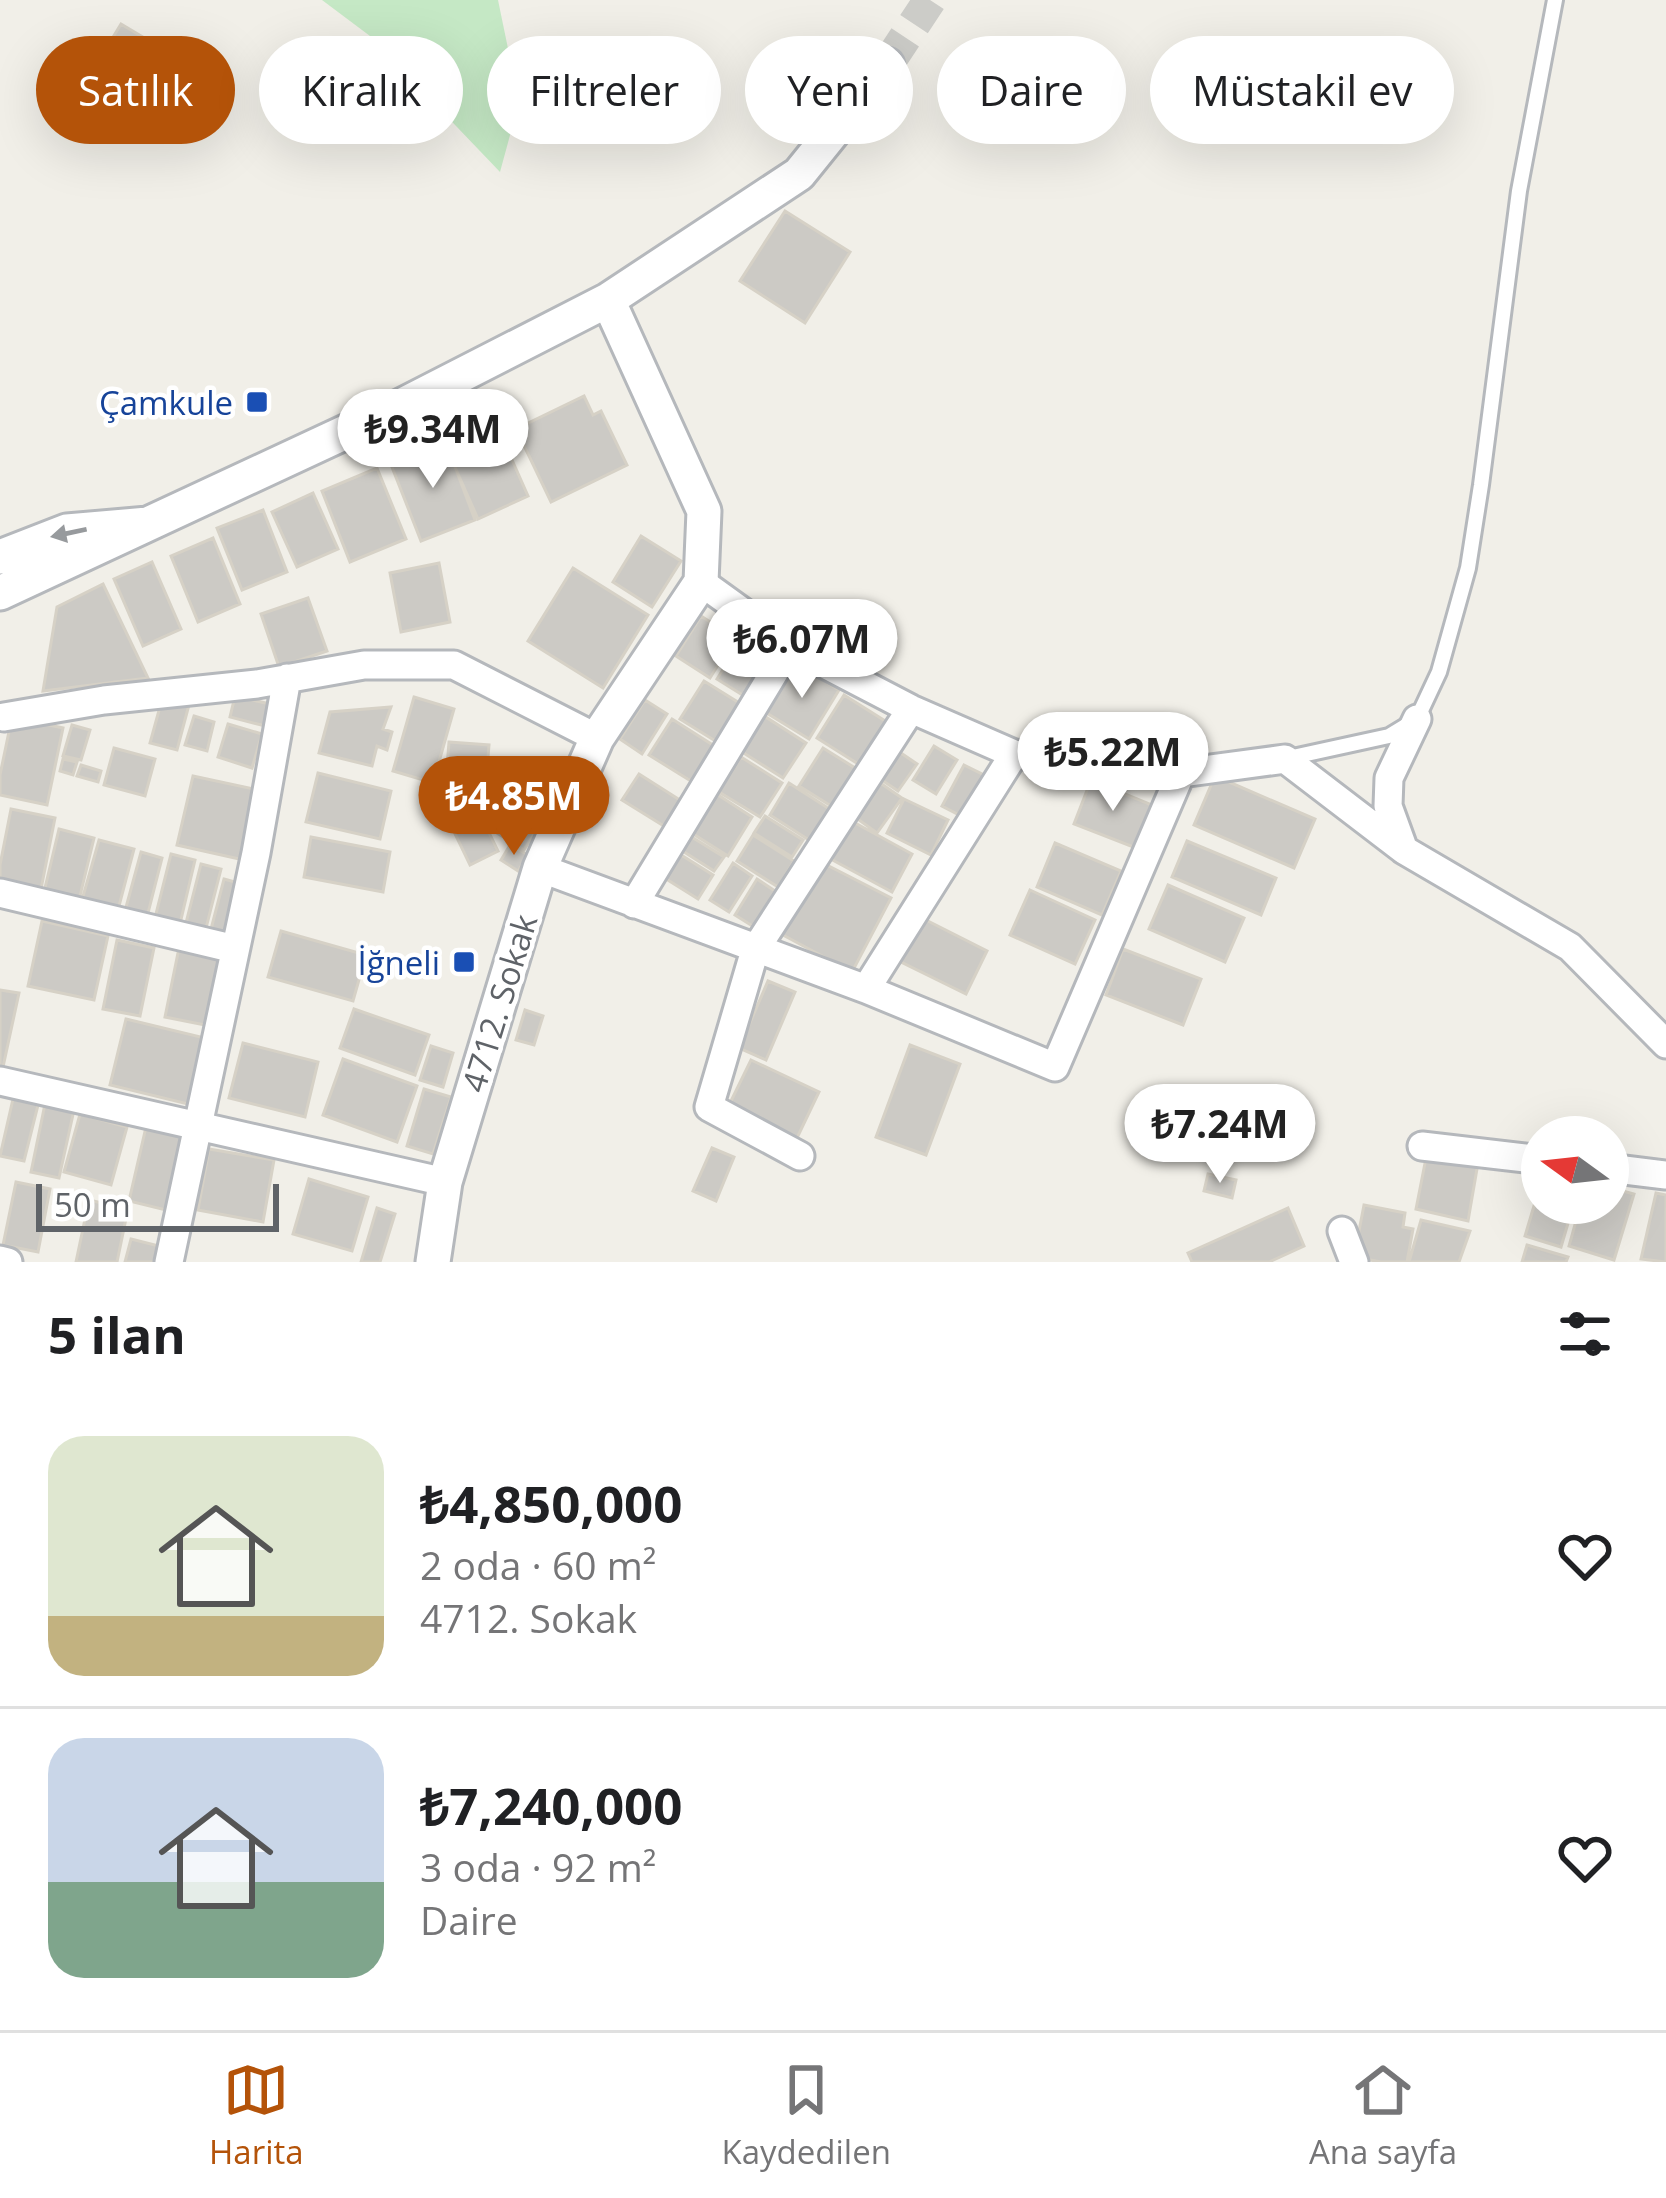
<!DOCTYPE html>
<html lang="tr">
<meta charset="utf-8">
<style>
:root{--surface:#fff;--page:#f6f6f6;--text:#202124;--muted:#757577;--line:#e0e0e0;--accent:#b45309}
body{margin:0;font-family:"Open Sans",sans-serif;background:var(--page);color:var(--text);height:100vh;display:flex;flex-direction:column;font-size:45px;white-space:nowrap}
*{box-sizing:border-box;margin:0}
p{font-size:39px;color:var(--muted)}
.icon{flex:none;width:66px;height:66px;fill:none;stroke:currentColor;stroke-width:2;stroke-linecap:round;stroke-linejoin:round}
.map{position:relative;height:1262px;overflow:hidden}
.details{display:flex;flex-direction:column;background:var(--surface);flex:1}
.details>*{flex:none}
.hud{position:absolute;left:36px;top:36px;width:1596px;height:108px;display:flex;gap:24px}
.needle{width:78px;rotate:285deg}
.buttons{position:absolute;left:1521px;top:1116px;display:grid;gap:24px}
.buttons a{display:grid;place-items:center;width:108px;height:108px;border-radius:50%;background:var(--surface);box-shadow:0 12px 48px #0002;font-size:60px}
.scale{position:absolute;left:36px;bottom:30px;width:243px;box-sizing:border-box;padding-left:12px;border:6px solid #5f6368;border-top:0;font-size:33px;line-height:42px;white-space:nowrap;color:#5f6368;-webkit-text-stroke:9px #fff;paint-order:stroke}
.price{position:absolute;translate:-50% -102px;padding:0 27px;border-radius:42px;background:#fff;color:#222;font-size:39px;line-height:78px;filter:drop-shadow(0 3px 6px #0008)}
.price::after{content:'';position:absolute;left:50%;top:72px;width:36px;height:27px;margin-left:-18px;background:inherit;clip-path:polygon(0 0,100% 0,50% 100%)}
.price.current{background:var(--accent);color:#fff}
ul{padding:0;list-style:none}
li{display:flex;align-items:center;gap:36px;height:300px;padding:0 48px}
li+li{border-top:3px solid var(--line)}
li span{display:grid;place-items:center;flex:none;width:336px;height:240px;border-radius:36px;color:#555}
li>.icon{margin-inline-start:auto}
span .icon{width:144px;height:144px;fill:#fffc;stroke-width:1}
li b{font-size:51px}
h2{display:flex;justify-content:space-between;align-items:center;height:144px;padding:0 48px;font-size:51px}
.pill{padding:0 42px;border-radius:54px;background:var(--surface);box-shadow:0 12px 48px #0002;font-size:42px;line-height:108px}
.pill.current{background:var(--accent);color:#fff}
.menu{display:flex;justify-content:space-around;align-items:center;height:168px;border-top:3px solid var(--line);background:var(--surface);font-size:33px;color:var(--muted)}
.menu a{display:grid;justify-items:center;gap:6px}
.menu .current{color:var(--accent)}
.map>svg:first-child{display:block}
.green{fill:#c5e8c5}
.building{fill:#cccac5;stroke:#d6d1c6;stroke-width:3}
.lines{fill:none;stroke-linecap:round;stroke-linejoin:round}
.tertiary-tunnel{stroke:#ccccc8;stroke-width:33;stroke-dasharray:33 16;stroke-linecap:butt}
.service-casing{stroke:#b5b8bc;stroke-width:20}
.minor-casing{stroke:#b5b8bc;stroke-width:33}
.tertiary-casing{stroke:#b5b8bc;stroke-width:39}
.service{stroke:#fff;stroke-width:14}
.minor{stroke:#fff;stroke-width:27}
.tertiary{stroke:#fff;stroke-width:33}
.oneway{fill:#979a9d}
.transit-dot{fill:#1a4fb4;stroke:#fff;stroke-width:4.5}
.labels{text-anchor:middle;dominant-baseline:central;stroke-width:9;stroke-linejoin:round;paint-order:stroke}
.transit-label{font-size:33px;fill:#164399;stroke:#fff;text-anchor:end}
.street-label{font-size:33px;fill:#5f6368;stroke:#fff}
</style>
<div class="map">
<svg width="1666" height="1262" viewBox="0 0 1666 1262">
<rect width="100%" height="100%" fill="#f1efe8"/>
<!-- green -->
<path class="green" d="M322 0H498L519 102 500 172 370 36Z"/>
<!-- building -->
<path class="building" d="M121 24 193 67 167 110 95 67Z
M785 211 850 252 805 323 740 281Z
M584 396 593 415 601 411 627 465 551 502 516 429Z
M493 417 528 496 478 519 443 440Z
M445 440 475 520 421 541 390 462Z
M377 468 406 539 350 562 322 491Z
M313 493 338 549 297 567 272 512Z
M263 510 287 572 242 590 217 528Z
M641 536 681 561 652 607 613 582Z
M213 538 240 604 198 622 171 556Z
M152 562 181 629 143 646 114 579Z
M439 563 450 622 401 632 390 573Z
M573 568 648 615 603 688 528 641Z
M103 584 148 678 43 691 57 607Z
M308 598 327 651 279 667 261 614Z
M701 616 735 638 710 678 676 656Z
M742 639 777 661 752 701 717 679Z
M796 663 839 690 809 739 765 712Z
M704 681 741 704 717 742 680 719Z
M844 695 890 724 863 767 817 738Z
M235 696 270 704 265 726 230 717Z
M414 697 454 709 433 783 393 771Z
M178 698 190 701 177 750 150 743 161 703 176 707Z
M645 700 667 714 642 754 620 739Z
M391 707 383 729 392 732 387 750 377 746 372 766 319 753 330 712Z
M761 714 806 743 783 778 739 750Z
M194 716 214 722 207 751 185 745Z
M12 717 63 728 47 805 0 795V775Z
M672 719 716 747 694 783 649 755Z
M228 724 262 734 252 768 218 757Z
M72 725 90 730 81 760 63 756Z
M449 742 489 745 486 782 446 779Z
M934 746 957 760 936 794 913 780Z
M114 748 155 759 145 796 104 785Z
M823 748 860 771 836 809 799 786Z
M895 749 917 764 898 791 876 776Z
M741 757 782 783 760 817 719 792Z
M63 759 77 762 73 775 60 771Z
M81 765 101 771 98 782 77 776Z
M964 765 988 777 965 818 942 806Z
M318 773 391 791 380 839 306 822Z
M519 774 557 798 524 850 486 826Z
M639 774 683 802 667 828 622 800Z
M193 776 263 791 248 861 177 845Z
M1215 776 1315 819 1294 868 1194 825Z
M876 780 902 798 877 833 852 815Z
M1091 780 1152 805 1136 848 1074 824Z
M789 783 831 810 812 842 770 815Z
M715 793 752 817 728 856 690 832Z
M904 799 948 820 931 855 887 833Z
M474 802 498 851 470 865 446 815Z
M11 809 55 818 41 889 0 881V865Z
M765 816 803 840 792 857 754 833Z
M846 818 912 854 892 892 825 856Z
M59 829 94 838 79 900 44 892Z
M753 835 794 861 778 887 737 861Z
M690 836 724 857 714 871 681 850Z
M311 837 390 852 383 892 304 877Z
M99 840 134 849 118 910 82 900Z
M1187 841 1276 878 1261 915 1172 877Z
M1055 843 1121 871 1102 915 1037 887Z
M510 845 528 855 518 871 501 860Z
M141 852 162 858 147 917 125 911Z
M678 853 713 875 698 899 663 877Z
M171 854 195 860 179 928 154 922Z
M819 861 891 898 852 972 781 934Z
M733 863 752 876 729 912 710 900Z
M201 864 221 869 205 932 185 927Z
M224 879 246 885 232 939 210 933Z
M757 879 775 891 754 927 735 915Z
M1168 885 1244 918 1225 962 1149 929Z
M1030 890 1095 920 1075 964 1010 935Z
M918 916 987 951 966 994 897 960Z
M42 921 108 936 94 1000 28 986Z
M281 931 366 955 353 1001 268 977Z
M117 940 154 948 140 1016 103 1009Z
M180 943 225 952 210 1026 165 1017Z
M1123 949 1201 979 1183 1025 1106 995Z
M768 981 795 992 766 1060 739 1048Z
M0 990 19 993 3 1067H0Z
M354 1009 429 1035 415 1075 340 1048Z
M525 1010 543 1016 534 1045 516 1040Z
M126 1019 209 1039 192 1105 110 1085Z
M243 1043 318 1062 305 1117 229 1098Z
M910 1045 960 1064 926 1155 876 1137Z
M431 1046 453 1053 443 1087 420 1080Z
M343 1059 417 1086 397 1142 323 1115Z
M751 1060 819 1092 797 1138 729 1105Z
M424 1089 451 1097 433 1154 407 1146Z
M13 1099 38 1105 24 1161 0 1156Z
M45 1104 74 1110 59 1178 31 1172Z
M80 1114 127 1127 111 1185 64 1172Z
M146 1127 191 1138 174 1212 129 1201Z
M712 1148 734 1157 716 1201 693 1191Z
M209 1149 274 1160 263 1222 198 1210Z
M1426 1158 1478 1163 1468 1221 1416 1209Z
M1208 1174 1236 1180 1232 1198 1204 1191Z
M309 1179 368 1197 352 1251 293 1234Z
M1542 1179V1203H1574L1561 1247 1525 1236Z
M16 1182 50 1189 38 1252 3 1245Z
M1608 1187 1634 1194 1614 1260 1569 1246 1581 1203H1608Z
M1656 1193 1666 1195V1262L1641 1259Z
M89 1200 128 1209 117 1262H76Z
M1364 1205 1405 1213 1403 1227 1413 1229 1407 1262H1381L1354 1257Z
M377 1208 395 1214 380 1262H361Z
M1288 1208 1304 1246 1269 1262H1192L1188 1253Z
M1421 1220 1470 1231 1459 1262H1409Z
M131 1239 167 1248 164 1262H125Z
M1527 1245 1568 1257 1566 1262H1522Z"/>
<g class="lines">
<!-- tertiary-tunnel -->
<path class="tertiary-tunnel" d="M887 65 930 0"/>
<defs>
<path id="service" d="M1288 758 1389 736 1417 719 1439 672 1468 568 1481 485 1519 191 1555 0"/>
<path id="minor" d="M701 582 790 646 911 709 1014 754 1181 773 1285 759 1404 850
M4 717 104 700 257 684 364 665H454L597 738
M1417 719 1389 778 1388 806 1404 850 1570 947 1666 1044
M540 868 866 989 1055 1067 1181 773
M0 893 235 949
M634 904 790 646
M866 989 1014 754
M0 1081 445 1182
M1422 1146 1542 1160
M800 1156 709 1107 755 950 911 709
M1608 1168 1666 1175
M1342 1231 1354 1262
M0 1260 8 1262
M169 1262 256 853 287 678"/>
<path id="tertiary" d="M148 524 393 410 608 300 799 174 887 65
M0 557 67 531 148 524 0 593
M433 1262 445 1182 540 868 597 738 701 582 704 511 608 300"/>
</defs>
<!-- service casing -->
<use href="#service" class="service-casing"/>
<!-- minor casing -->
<use href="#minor" class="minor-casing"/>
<!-- tertiary casing -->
<use href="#tertiary" class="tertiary-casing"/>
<!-- service -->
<use href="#service" class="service"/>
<!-- minor -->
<use href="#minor" class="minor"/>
<!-- tertiary -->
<use href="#tertiary" class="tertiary"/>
</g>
<!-- one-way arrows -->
<defs><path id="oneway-solid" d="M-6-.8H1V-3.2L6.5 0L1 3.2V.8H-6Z" transform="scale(3)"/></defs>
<use class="oneway" href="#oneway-solid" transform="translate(69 533) rotate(168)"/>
<!-- markers -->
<g class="transit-dot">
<rect x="245" y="390" width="24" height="24" rx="6"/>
<rect x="452" y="950" width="24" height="24" rx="6"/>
</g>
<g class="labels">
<!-- transit labels -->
<g class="transit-label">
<text x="233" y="402">Çamkule</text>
<text x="440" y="962">İğneli</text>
</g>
<!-- street labels -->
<g class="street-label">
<text transform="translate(499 1003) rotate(-73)">4712. Sokak</text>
</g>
</g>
</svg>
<div class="buttons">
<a><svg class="needle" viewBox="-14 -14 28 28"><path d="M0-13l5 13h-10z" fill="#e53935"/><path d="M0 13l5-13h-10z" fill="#757577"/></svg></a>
</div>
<div class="scale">50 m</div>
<b class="price" style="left:433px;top:491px">₺9.34M</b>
<b class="price" style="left:802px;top:701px">₺6.07M</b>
<b class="price" style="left:1113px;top:814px">₺5.22M</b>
<b class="price current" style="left:514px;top:858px">₺4.85M</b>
<b class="price" style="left:1220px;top:1186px">₺7.24M</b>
<div class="hud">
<a class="pill current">Satılık</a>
<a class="pill">Kiralık</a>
<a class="pill">Filtreler</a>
<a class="pill">Yeni</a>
<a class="pill">Daire</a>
<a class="pill">Müstakil ev</a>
</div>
</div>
<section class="details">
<h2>5 ilan<svg class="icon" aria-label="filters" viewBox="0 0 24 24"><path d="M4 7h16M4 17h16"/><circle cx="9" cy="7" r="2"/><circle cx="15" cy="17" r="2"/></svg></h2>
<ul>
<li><span style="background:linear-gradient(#dfe7d0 75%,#c2b280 0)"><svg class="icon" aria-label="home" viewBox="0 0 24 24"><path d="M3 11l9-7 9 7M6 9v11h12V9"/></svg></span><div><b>₺4,850,000</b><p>2 oda · 60 m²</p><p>4712. Sokak</p></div><svg class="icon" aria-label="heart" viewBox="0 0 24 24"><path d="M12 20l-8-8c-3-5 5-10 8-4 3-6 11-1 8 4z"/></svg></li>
<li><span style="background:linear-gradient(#c9d6e8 60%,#7fa58c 0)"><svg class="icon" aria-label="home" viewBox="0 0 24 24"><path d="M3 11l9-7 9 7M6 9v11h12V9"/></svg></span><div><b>₺7,240,000</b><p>3 oda · 92 m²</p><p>Daire</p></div><svg class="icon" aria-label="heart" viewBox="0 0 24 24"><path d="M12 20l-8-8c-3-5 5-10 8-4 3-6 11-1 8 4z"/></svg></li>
</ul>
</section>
<nav class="menu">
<a class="current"><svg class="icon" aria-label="map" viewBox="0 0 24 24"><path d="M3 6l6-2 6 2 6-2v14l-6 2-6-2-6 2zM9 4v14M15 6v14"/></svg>Harita</a>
<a><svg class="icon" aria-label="saved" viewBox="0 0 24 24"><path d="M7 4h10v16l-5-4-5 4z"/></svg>Kaydedilen</a>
<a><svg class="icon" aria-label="home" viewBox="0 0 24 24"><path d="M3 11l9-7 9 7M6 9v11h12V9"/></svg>Ana sayfa</a>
</nav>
